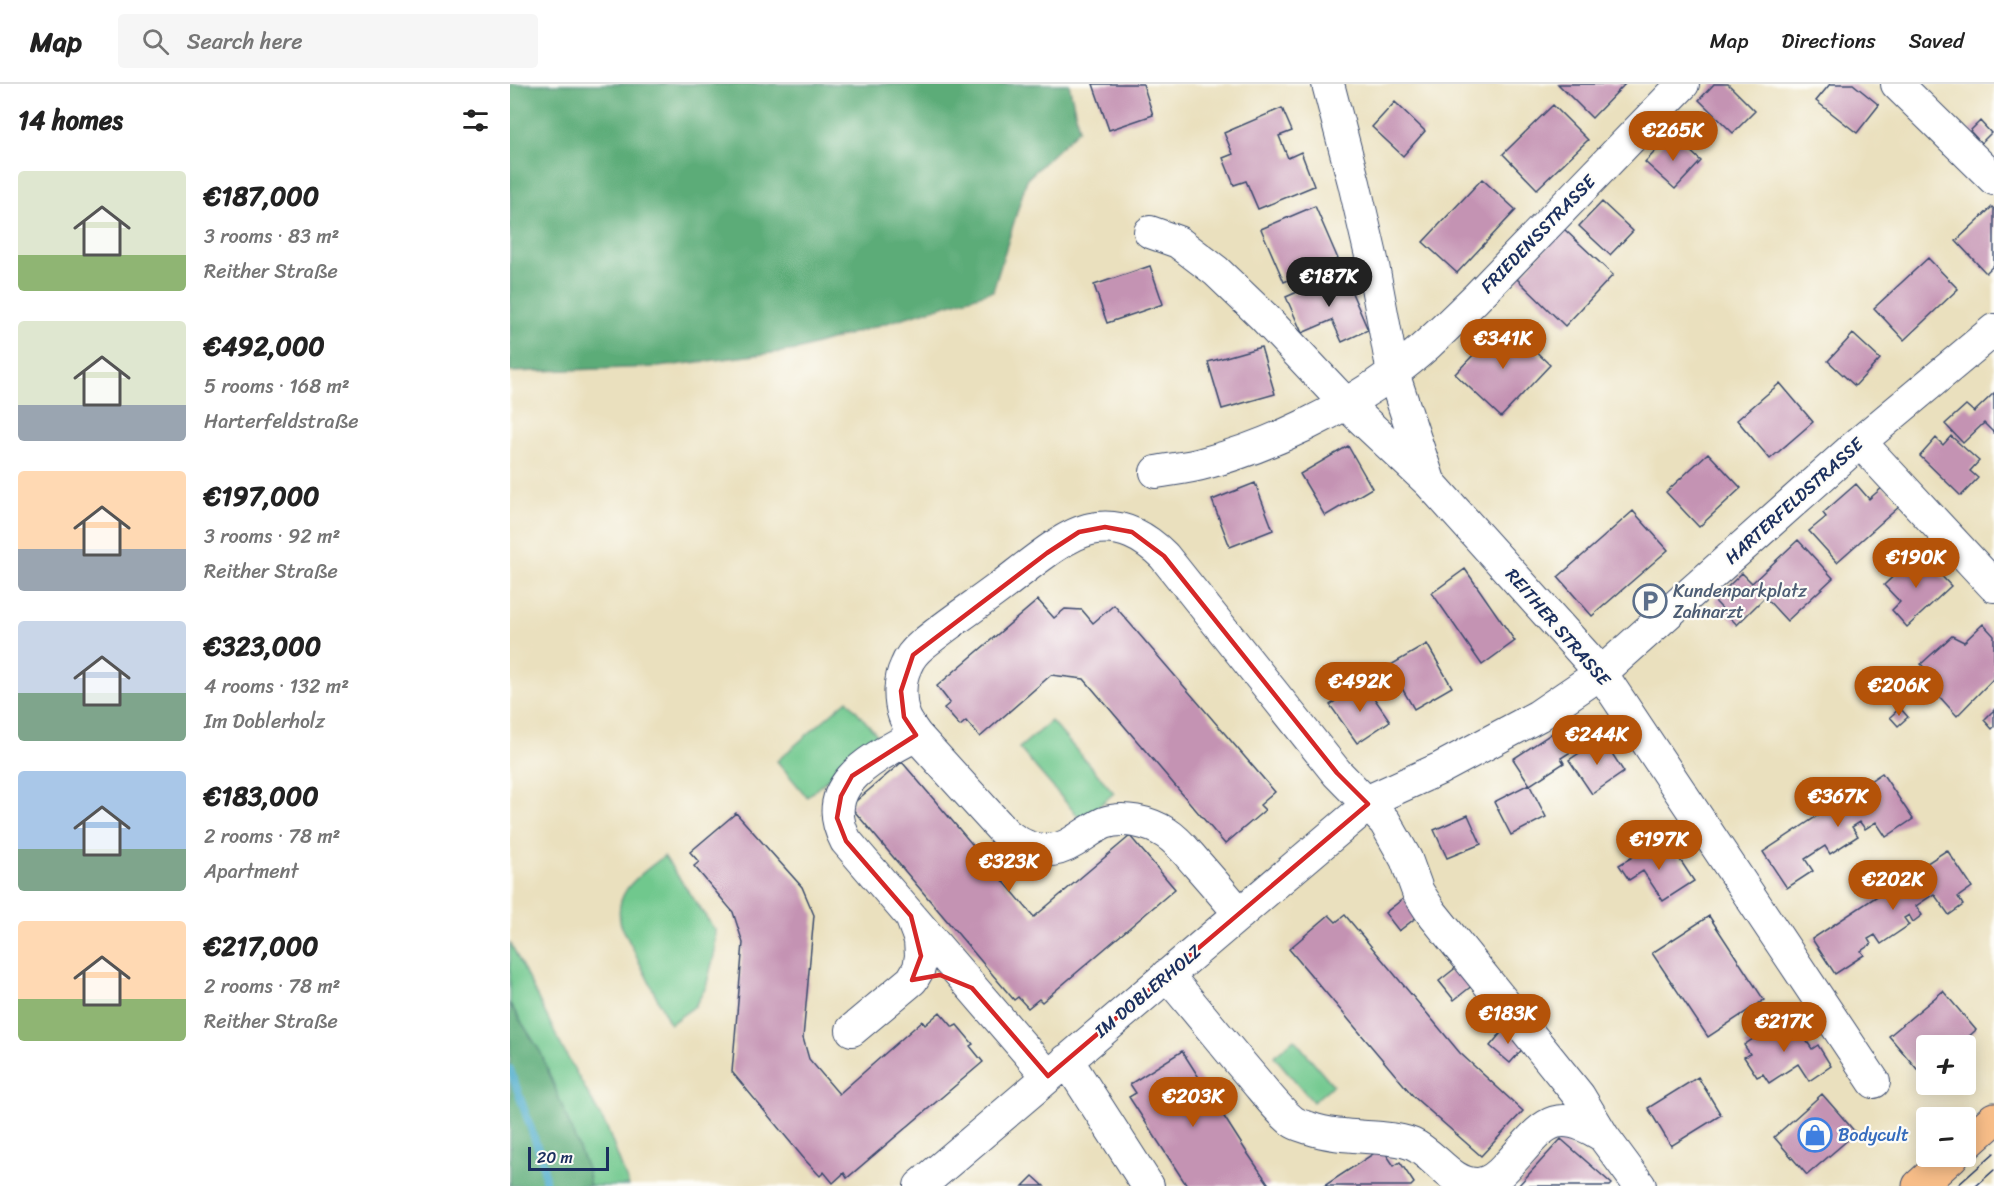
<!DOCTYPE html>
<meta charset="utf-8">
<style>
:root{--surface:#fff;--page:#f6f6f6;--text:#222;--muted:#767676;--line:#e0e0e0;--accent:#b45309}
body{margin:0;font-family:Sriracha,sans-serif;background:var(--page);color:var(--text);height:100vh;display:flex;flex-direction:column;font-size:22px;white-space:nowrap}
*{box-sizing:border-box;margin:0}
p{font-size:20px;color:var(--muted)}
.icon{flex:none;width:33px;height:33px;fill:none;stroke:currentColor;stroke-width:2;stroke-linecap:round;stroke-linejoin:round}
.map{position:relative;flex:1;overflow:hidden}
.drawer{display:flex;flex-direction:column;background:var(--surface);width:510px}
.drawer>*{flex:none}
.controls{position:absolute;left:1406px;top:951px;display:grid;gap:12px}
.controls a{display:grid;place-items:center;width:60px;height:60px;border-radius:6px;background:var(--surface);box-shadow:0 3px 15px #0003;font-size:30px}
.scale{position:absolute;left:18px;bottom:15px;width:81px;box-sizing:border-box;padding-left:6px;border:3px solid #1b2f5e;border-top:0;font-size:16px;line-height:21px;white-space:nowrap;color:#1b2f5e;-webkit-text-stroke:4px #fdfcf7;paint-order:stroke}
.price{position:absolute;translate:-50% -51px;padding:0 14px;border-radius:21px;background:var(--accent);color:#fff;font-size:20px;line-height:39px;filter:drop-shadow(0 2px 3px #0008)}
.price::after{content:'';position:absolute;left:50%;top:36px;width:18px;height:14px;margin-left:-9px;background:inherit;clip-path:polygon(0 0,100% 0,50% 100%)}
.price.current{background:#222;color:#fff}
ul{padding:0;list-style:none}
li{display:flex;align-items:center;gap:18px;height:150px;padding:0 18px}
li span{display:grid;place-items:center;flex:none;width:168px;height:120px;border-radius:6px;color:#555}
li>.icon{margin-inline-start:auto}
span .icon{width:72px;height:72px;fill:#fffc;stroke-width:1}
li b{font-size:26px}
h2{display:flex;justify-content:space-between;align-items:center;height:72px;padding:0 18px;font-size:26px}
header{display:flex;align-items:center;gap:36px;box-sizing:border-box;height:84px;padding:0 30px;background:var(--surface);border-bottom:2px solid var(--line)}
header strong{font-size:28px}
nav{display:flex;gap:33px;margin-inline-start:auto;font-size:21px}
.search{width:420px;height:54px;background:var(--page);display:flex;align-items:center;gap:15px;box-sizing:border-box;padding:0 21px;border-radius:6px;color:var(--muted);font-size:22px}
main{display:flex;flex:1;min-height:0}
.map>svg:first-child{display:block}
.green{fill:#70c88d;stroke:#467c76;stroke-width:1.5}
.forest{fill:#5cac78;stroke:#3c6e6b;stroke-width:1.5}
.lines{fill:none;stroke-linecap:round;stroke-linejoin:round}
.stream{stroke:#4cabcb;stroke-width:8}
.building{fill:#c493b3}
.minor-casing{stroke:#3a4a6c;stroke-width:34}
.major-casing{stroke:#3a4a6c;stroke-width:35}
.minor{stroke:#fff;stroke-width:32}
.major{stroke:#f7bd88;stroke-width:33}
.tram{stroke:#1b2f5e;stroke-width:1.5}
.marked{fill:none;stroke:#d62828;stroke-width:4.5;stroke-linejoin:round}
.labels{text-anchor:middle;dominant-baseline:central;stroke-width:4.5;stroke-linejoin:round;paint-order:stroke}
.street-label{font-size:18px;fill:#1b2f5e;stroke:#fdfcf7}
.service-label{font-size:18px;fill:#4e5e75;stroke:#fdfcf7;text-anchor:start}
.shop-label{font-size:18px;fill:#366cbe;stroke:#fdfcf7;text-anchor:start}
</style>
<header>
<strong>Map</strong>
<div class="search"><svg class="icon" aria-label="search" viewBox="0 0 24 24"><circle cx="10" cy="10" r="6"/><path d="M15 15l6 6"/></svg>Search here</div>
<nav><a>Map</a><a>Directions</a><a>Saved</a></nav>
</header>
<main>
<section class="drawer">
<h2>14 homes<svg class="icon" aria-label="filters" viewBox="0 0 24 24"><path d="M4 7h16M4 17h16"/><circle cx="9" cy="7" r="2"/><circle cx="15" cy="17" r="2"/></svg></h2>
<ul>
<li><span style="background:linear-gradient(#dfe7d0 70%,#8fb573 0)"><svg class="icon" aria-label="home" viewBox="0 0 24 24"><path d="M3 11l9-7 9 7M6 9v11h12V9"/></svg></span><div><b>€187,000</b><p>3 rooms · 83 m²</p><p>Reither Straße</p></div></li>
<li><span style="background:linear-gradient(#dfe7d0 70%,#9aa5b1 0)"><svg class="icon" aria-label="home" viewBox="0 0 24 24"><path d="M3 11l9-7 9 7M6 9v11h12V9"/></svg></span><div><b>€492,000</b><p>5 rooms · 168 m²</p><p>Harterfeldstraße</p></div></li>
<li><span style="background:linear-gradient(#ffd9b3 65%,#9aa5b1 0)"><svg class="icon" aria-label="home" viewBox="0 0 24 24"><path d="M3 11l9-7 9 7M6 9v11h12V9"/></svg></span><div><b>€197,000</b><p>3 rooms · 92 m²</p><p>Reither Straße</p></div></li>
<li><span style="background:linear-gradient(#c9d6e8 60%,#7fa58c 0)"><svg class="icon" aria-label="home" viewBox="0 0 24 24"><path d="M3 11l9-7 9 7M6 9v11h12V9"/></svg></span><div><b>€323,000</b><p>4 rooms · 132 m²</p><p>Im Doblerholz</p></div></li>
<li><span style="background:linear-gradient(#a9c7e8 65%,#7fa58c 0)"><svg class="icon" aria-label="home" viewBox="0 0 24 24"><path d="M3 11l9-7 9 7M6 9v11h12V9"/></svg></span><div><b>€183,000</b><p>2 rooms · 78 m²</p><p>Apartment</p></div></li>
<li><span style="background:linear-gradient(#ffd9b3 65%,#8fb573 0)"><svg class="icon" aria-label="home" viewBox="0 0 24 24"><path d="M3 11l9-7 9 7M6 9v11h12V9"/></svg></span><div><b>€217,000</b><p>2 rooms · 78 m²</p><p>Reither Straße</p></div></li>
</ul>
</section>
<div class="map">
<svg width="1484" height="1102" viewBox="0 0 1484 1102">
<rect width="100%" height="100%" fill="#fdfcf7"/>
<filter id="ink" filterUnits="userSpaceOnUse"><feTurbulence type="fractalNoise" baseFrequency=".0167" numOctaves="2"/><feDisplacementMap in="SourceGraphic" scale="12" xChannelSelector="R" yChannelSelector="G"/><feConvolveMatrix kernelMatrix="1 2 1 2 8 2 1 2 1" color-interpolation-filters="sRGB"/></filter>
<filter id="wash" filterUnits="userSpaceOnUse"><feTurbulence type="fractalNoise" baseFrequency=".008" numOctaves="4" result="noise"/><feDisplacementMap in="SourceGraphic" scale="24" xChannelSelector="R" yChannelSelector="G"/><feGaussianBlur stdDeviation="1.35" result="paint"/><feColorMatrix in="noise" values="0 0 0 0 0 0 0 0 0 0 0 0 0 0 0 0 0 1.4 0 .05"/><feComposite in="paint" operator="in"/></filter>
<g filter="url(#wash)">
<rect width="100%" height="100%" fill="#eae0be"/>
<!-- green -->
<path class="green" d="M337 616 368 652 297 713 267 677Z
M541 637 604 709 572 737 509 664Z
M154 772 205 846V867L196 903 185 922 160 940 111 841C102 806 130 792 154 772Z
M0 858 53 965 97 1044 119 1102H80L76 1085 31 969 0 920Z
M784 955 823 1001 803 1018 764 972Z"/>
<!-- forest -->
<path class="forest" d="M0 0H559L569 45 517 95 483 207 287 266 148 283 0 288Z
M0 920 31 969 77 1085 80 1102H0Z"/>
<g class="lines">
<!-- stream -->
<path class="stream" d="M0 985 33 1079 36 1102"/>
</g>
<g id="blocks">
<!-- building -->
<path class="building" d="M583 0H633L643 31 599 46Z
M1048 0H1115L1082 34Z
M1204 0H1218L1245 27 1223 49 1189 16Z
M1320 0H1343L1369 21 1347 49 1306 17Z
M885 18 915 47 893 72 862 43Z
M1043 21 1078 56 1027 105 993 70Z
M772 24 782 47 769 52 778 74 791 68 804 102 748 125 736 97 724 101 713 74 723 70 714 49Z
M1470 37 1481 49 1471 59 1460 47Z
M1162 50 1191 77 1165 105 1135 78Z
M972 95 1006 126 947 189 913 158Z
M1092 118 1123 147 1100 171 1069 142Z
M805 122 828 175 774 198 751 145Z
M1482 123 1484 125V181L1476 189 1446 157Z
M1054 145 1103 191 1055 242 1007 195Z
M1418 174 1448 205 1394 256 1364 224Z
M640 182 653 220 597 239 584 201Z
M833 188 858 246 832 258 822 236 792 249 776 213Z
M995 238 1040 281 991 333 945 290Z
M1343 250 1370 275 1345 302 1318 277Z
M751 263 765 310 712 325 698 278Z
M1270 299 1303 338 1260 375 1227 336Z
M1484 309V349L1474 339 1453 359 1435 340 1456 321 1464 328Z
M1441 352 1469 377 1460 387 1468 394 1451 412 1410 372 1426 354 1433 361Z
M838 362 862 404 815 432 790 390Z
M1198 369 1231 404 1189 443 1156 408Z
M745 399 763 446 720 463 702 416Z
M1346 400 1359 415 1373 403 1390 422 1327 478 1299 447 1316 433 1313 429Z
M1123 427 1158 466 1082 532 1048 493Z
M1288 456 1323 494 1277 537 1255 513 1227 541 1204 516 1232 489 1242 499Z
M1409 468 1441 502 1397 543 1382 526 1390 518 1374 501Z
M955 485 1005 557 972 581 922 509Z
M528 516 544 534 555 525 572 526 583 539 604 521 765 708 750 721 755 726 715 760 574 595 541 591 470 653 456 637 450 642 434 624 440 619 427 602Z
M1473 540 1484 552V594L1447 632 1428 611 1431 608 1417 593 1420 590 1411 580 1442 552 1454 558Z
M917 560 942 603 904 625 879 582Z
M853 598 880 637 847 659 820 621Z
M1390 624 1398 633 1388 642 1380 633Z
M1484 626V643L1482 645 1474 636Z
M1056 640 1070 662 1051 674 1054 679 1020 701 1003 675Z
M1092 654 1114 688 1082 710 1059 676Z
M392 678 524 833 620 752 665 805 532 918 529 915 518 924 508 913 504 916 340 722Z
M1372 689 1403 735 1376 753 1366 738 1355 745 1350 738 1342 743 1348 752 1320 770 1315 762 1295 775 1303 787 1277 804 1253 768Z
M1019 700 1036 733 1001 751 984 718Z
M226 729 292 803 304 831 293 954 299 975 329 1010 412 937 415 941 430 928 443 943 447 941 463 960 460 962 473 978 337 1094 334 1089 323 1099 314 1088 310 1092 296 1077 222 988 233 859 223 828 184 782 189 778 180 768Z
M958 731 971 760 937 774 924 746Z
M1161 762 1184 797 1153 817 1133 787 1119 796 1109 781 1137 764 1146 765 1149 769Z
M1437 766 1462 803 1448 813 1453 821 1439 831 1424 810 1406 822 1412 831 1403 838 1399 831 1394 834 1399 841 1371 860 1365 851 1358 855 1361 860 1351 867 1354 871 1325 890 1302 855Z
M894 814 908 832 889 847 875 829Z
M819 831 826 838 835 831 950 969 1013 1027 971 1072 904 1013 779 865Z
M1199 832 1254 916 1198 953 1142 869Z
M948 882 963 901 944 916 929 897Z
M1433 907 1466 946 1448 962H1416V988L1412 991 1379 952Z
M1279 931 1302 965 1308 961 1321 982 1299 997 1288 980 1259 999 1253 990 1247 993 1234 973 1240 970 1234 961Z
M996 943 1016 961 1000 979 980 962Z
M672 967 736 1067 760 1102H677L619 1013 626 1009 620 1000Z
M1188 993 1211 1031 1161 1062 1138 1024Z
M1312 1010 1346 1049 1297 1091 1264 1053Z
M1051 1055 1102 1100 1100 1102H1008Z
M872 1064 884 1082 890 1078 904 1099 901 1102H814Z
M523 1092 534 1102H513Z"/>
</g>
</g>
<g filter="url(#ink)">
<use href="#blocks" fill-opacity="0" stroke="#3a4a6c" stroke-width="1.5"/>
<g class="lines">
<defs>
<path id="minor" d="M818 0 844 99 862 176 883 289 918 394
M1387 0 1484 95
M640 148 668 158 706 187 754 233 835 319 919 398 1091 589 1364 998
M1350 358 1484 502
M646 388C662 385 679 384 695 379 757 363 832 327 884 288 913 267 939 240 965 215L1173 0
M406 651C364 674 306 700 336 757L538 992
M730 830C716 813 702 797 688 781 678 770 669 757 656 749 639 738 613 732 594 739 583 744 573 752 563 758 539 773 516 766 496 750L406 651C402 645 396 638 394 631 389 617 389 596 396 582 399 574 406 566 412 561 436 541 462 524 486 506 510 489 553 450 581 445 611 439 634 452 654 472L827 689 875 738 896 775 908 808 921 828 1069 1012 1093 1052 1130 1102
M657 891C686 925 713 959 742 993 754 1007 767 1025 782 1037 787 1041 793 1042 799 1044 821 1052 847 1052 871 1054 881 1055 893 1056 902 1060 925 1070 940 1100 967 1100 979 1100 989 1091 997 1082 1032 1045 1041 1019 1093 1052
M342 946 402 896 409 884 411 872 410 856 402 835
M557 976 638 1102
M410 1102 867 713 929 685 1028 632 1091 589 1350 358 1484 246"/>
<path id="major" d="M1455 1061 1484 1035
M1409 1102 1442 1072"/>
</defs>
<!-- minor casing -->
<use href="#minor" class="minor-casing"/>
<!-- major casing -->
<use href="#major" class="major-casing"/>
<!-- minor -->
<use href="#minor" class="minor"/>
<!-- major -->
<use href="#major" class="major"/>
<!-- tram -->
<path class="tram" d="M1447 1102 1484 1069
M1466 1102 1484 1086"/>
</g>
</g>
<!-- marked area -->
<path class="marked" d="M595 443 622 448 654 472 827 689 858 720 538 992 462 904 430 891 402 896 411 872 401 832 336 757 327 734 331 712 342 692 406 651 394 633 391 607 403 571 537 469 569 448Z"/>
<!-- icons -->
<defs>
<symbol id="parking-ring" viewBox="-11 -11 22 22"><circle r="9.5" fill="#fdfcf7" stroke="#5c6f8a" stroke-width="1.5"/><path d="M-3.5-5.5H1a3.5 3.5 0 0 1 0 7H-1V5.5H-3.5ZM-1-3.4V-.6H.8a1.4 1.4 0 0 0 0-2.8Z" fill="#5c6f8a"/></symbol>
<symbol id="shop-ring" viewBox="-11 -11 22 22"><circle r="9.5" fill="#fdfcf7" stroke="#3f7fe0" stroke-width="1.5"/><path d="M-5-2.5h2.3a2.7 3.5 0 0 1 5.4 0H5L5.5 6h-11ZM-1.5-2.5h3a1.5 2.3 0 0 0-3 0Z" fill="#3f7fe0"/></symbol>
</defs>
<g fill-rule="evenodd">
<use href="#parking-ring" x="1121" y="498" width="38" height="38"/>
<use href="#shop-ring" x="1286" y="1032" width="38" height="38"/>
</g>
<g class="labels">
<!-- street labels -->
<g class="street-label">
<text transform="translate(1028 150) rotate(-46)">FRIEDENSSTRASSE</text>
<text transform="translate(1284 417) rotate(-42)">HARTERFELDSTRASSE</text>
<text transform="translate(1048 543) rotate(49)">REITHER STRASSE</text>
<text transform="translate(638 907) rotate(-40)">IM DOBLERHOLZ</text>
</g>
<!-- service labels -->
<g class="service-label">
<text x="1163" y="507">Kundenparkplatz<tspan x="1163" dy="21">Zahnarzt</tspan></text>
</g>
<!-- shop labels -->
<g class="shop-label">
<text x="1328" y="1051">Bodycult</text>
</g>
</g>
</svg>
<div class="controls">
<a>+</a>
<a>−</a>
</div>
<div class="scale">20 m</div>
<b class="price" style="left:1163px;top:78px">€265K</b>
<b class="price current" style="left:819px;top:224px">€187K</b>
<b class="price" style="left:993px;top:286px">€341K</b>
<b class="price" style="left:1406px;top:505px">€190K</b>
<b class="price" style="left:850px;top:629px">€492K</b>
<b class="price" style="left:1389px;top:633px">€206K</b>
<b class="price" style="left:1087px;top:682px">€244K</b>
<b class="price" style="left:1328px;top:744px">€367K</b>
<b class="price" style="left:1149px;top:787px">€197K</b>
<b class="price" style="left:499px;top:809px">€323K</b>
<b class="price" style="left:1383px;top:827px">€202K</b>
<b class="price" style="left:998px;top:961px">€183K</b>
<b class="price" style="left:1274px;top:969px">€217K</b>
<b class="price" style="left:683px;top:1044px">€203K</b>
</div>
</main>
